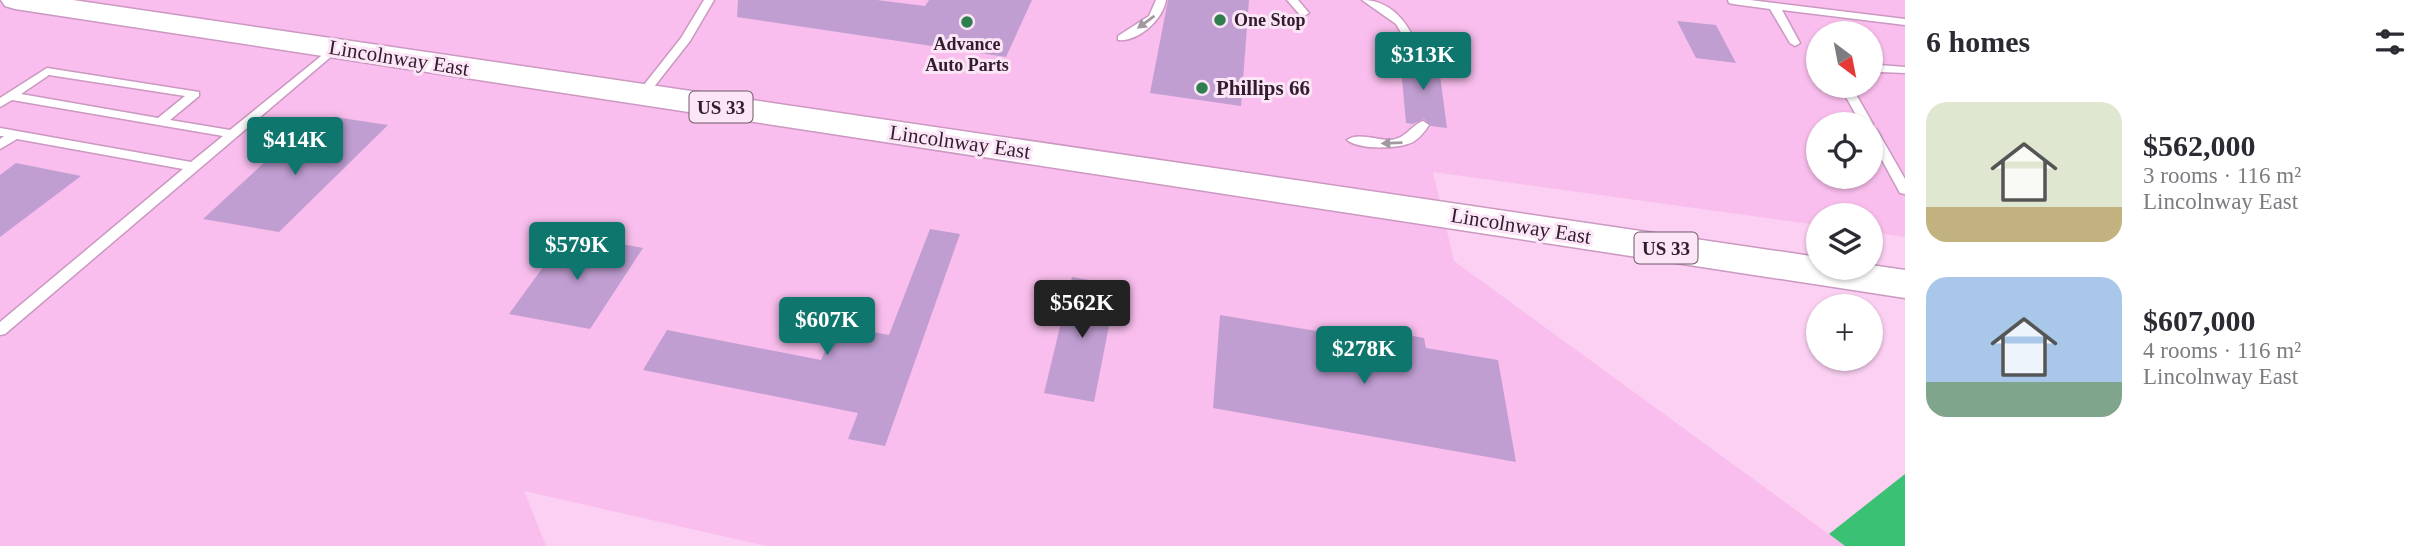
<!DOCTYPE html>
<meta charset="utf-8">
<style>
:root{--surface:#fff;--page:#f2f2f3;--text:#2b2b33;--muted:#7c7c81;--accent:#0f766e}
body{margin:0;font-family:"Times New Roman",serif;background:var(--page);color:var(--text);height:100vh;display:flex;flex-direction:column;font-size:26px;white-space:nowrap}
*{box-sizing:border-box;margin:0}
p{font-size:23px;color:var(--muted)}
.icon{flex:none;width:38px;height:38px;fill:none;stroke:currentColor;stroke-width:2;stroke-linecap:round;stroke-linejoin:round}
.map{position:relative;flex:1;overflow:hidden}
.side{display:flex;flex-direction:column;background:var(--surface);width:525px}
.side>*{flex:none}
.needle{width:46px;rotate:148deg}
.controls{position:absolute;left:1806px;top:21px;display:grid;gap:14px}
.controls a{display:grid;place-items:center;width:77px;height:77px;border-radius:50%;background:var(--surface);box-shadow:0 2px 5px #0004;font-size:35px}
.price{position:absolute;translate:-50% -60px;padding:0 16px;border-radius:7px;background:var(--accent);color:#fff;font-size:23px;line-height:46px;filter:drop-shadow(0 2px 4px #0008)}
.price::after{content:'';position:absolute;left:50%;top:42px;width:21px;height:16px;margin-left:-10px;background:inherit;clip-path:polygon(0 0,100% 0,50% 100%)}
.price.on{background:#222;color:#fff}
ul{padding:0;list-style:none}
li{display:flex;align-items:center;gap:21px;height:175px;padding:0 21px}
li span{display:grid;place-items:center;flex:none;width:196px;height:140px;border-radius:21px;color:#555}
li>.icon{margin-inline-start:auto}
span .icon{width:84px;height:84px;fill:#fffc;stroke-width:1}
li b{font-size:30px}
h2{display:flex;justify-content:space-between;align-items:center;height:84px;padding:0 21px;font-size:30px}
main{display:flex;flex:1;min-height:0}
.map>svg:first-child{display:block}
.built{fill:#f9beed;fill-rule:evenodd}
.forest{fill:#3bc174}
.building{fill:#c09ed2}
.lines{fill:none;stroke-linecap:round;stroke-linejoin:round}
.service-casing{stroke:#cb98c1;stroke-width:3}
.trunk-casing{stroke:#cb98c1;stroke-width:3}
.service{fill:#fff;fill-rule:evenodd}
.trunk{fill:#fff;fill-rule:evenodd}
.oneway{fill:#a299a0}
.poi-dot{fill:#2f7e4e;stroke:#fbe5f6;stroke-width:2.5}
.labels{text-anchor:middle;dominant-baseline:central;stroke-width:6;stroke-linejoin:round;paint-order:stroke}
.far-poi-label{font-size:18px;font-weight:bold;fill:#311d2d;stroke:#fbe5f6;text-anchor:start}
.shield{fill:#fbe5f6;stroke:#6e5969;stroke-width:2}
.shield-label{font-size:19px;font-weight:bold;fill:#311d2d}
.street-label{font-size:21px;fill:#311d2d;stroke:#fbe5f6}
.poi-label{font-size:21px;font-weight:bold;fill:#311d2d;stroke:#fbe5f6;text-anchor:start}
</style>
<main>
<div class="map">
<svg width="1905" height="546" viewBox="0 0 1905 546">
<rect width="100%" height="100%" fill="#fbd0f2"/>
<!-- built -->
<path class="built" d="M0 0H1905V237L1871 232V215H1818V225L1433 172 1454 261 1845 546H766L524 491 546 546H0ZM1818 33H1871V86H1818ZM1818 124H1871V177H1818Z"/>
<!-- forest -->
<path class="forest" d="M1905 474V546H1845L1829 534Z"/>
<!-- building -->
<path class="building" d="M738 0H877L925 6 929 0H1032L1006 57 737 17Z
M1168 0H1249L1241 106 1150 93Z
M1677 21 1716 25 1736 63 1696 58Z
M1400 56 1406 57 1414 63 1423 59 1438 61 1447 128 1431 126 1424 119 1413 124 1406 123Z
M335 117 388 125 279 232 203 219 278 150 296 153Z
M16 163 81 176 0 237V175Z
M930 229 960 234 885 446 848 439 858 413 643 370 667 330 821 360 836 325 889 335Z
M567 234 643 248 590 329 509 314Z
M1072 277 1117 285 1094 402 1044 393Z
M1220 315 1382 342 1381 330 1424 338 1426 348 1498 360 1516 462 1213 408Z"/>
<g class="lines">
<defs>
<path id="service" d="M704 0H714L690 41 646 97H638L636 95 681 38Z
M1156 0H1166C1163 20 1138 42 1118 40V36L1149 16Z
M1287 0H1298L1309 13 1304 16 1300 15Z
M1362 0C1395 0 1413 29 1421 58L1419 60 1415 61 1409 58 1403 36 1396 24Z
M1728 0H1750L1905 19V25L1782 10 1800 43 1795 46 1790 43 1770 9 1733 4 1729 3Z
M336 44 342 47 340 49 5 334 0 335V322L183 169 17 139 0 149V139L4 136H0V128L191 162 223 136 12 100 0 107V98L47 68 199 92V96L170 120 230 130ZM49 75 185 96 158 118 21 94Z
M1879 65 1905 67V73L1881 72 1871 76V68Z
M1843 86H1856L1853 89 1873 124 1871 126 1877 130 1905 179V194L1900 193 1871 140V124H1861L1841 88Z
M1423 121 1429 125C1425 131 1420 138 1413 142 1399 149 1359 150 1347 140 1357 132 1377 140 1390 140 1406 139 1410 126 1423 121Z"/>
<path id="trunk" d="M1 0H73L1818 257V268H1871V265L1905 270V298L15 9 5 6Z"/>
</defs>
<!-- service casing -->
<use href="#service" class="service-casing"/>
<!-- trunk casing -->
<use href="#trunk" class="trunk-casing"/>
<!-- service -->
<use href="#service" class="service"/>
<!-- trunk -->
<use href="#trunk" class="trunk"/>
</g>
<!-- one-way arrows -->
<defs><path id="oneway-solid" d="M-6-.8H1V-3.2L6.5 0L1 3.2V.8H-6Z" transform="scale(1.75)"/></defs>
<g class="oneway">
<use href="#oneway-solid" transform="translate(1146 22) rotate(144)"/>
<use href="#oneway-solid" transform="translate(1392 143) rotate(178)"/>
</g>
<!-- markers -->
<g class="poi-dot">
<circle cx="1220" cy="20" r="7"/>
<circle cx="967" cy="22" r="7"/>
<circle cx="1202" cy="88" r="7"/>
</g>
<g class="labels">
<!-- far-poi labels -->
<g class="far-poi-label">
<text x="1234" y="20">One Stop</text>
<text x="967" y="44" text-anchor="middle">Advance<tspan x="967" dy="21">Auto Parts</tspan></text>
</g>
<!-- shield labels -->
<g class="shield">
<rect x="689.5" y="91.5" width="63" height="31" rx="5"/>
<rect x="1634.5" y="232.5" width="63" height="31" rx="5"/>
</g>
<g class="shield-label">
<text x="721" y="107">US 33</text>
<text x="1666" y="248">US 33</text>
</g>
<!-- street labels -->
<g class="street-label">
<text transform="translate(399 58) rotate(9)">Lincolnway East</text>
<text transform="translate(960 142) rotate(8)">Lincolnway East</text>
<text transform="translate(1521 226) rotate(9)">Lincolnway East</text>
</g>
<!-- poi labels -->
<g class="poi-label">
<text x="1216" y="88">Phillips 66</text>
</g>
</g>
</svg>
<div class="controls">
<a><svg class="needle" viewBox="-14 -14 28 28"><path d="M0-13l5 13h-10z" fill="#e53935"/><path d="M0 13l5-13h-10z" fill="#7c7c81"/></svg></a>
<a><svg class="icon" aria-label="locate" viewBox="0 0 24 24"><circle cx="12" cy="12" r="6"/><path d="M12 2v4M12 18v4M2 12h4M18 12h4"/></svg></a>
<a><svg class="icon" aria-label="layers" viewBox="0 0 24 24"><path d="M12 4l9 5-9 5-9-5zM3 14l9 5 9-5"/></svg></a>
<a>+</a>
</div>
<b class="price" style="left:1423px;top:92px">$313K</b>
<b class="price" style="left:295px;top:177px">$414K</b>
<b class="price" style="left:577px;top:282px">$579K</b>
<b class="price on" style="left:1082px;top:340px">$562K</b>
<b class="price" style="left:827px;top:357px">$607K</b>
<b class="price" style="left:1364px;top:386px">$278K</b>
</div>
<section class="side">
<h2>6 homes<svg class="icon" aria-label="filters" viewBox="0 0 24 24"><path d="M4 7h16M4 17h16"/><circle cx="9" cy="7" r="2"/><circle cx="15" cy="17" r="2"/></svg></h2>
<ul>
<li><span style="background:linear-gradient(#dfe7d0 75%,#c2b280 0)"><svg class="icon" aria-label="home" viewBox="0 0 24 24"><path d="M3 11l9-7 9 7M6 9v11h12V9"/></svg></span><div><b>$562,000</b><p>3 rooms · 116 m²</p><p>Lincolnway East</p></div></li>
<li><span style="background:linear-gradient(#a9c7e8 75%,#7fa58c 0)"><svg class="icon" aria-label="home" viewBox="0 0 24 24"><path d="M3 11l9-7 9 7M6 9v11h12V9"/></svg></span><div><b>$607,000</b><p>4 rooms · 116 m²</p><p>Lincolnway East</p></div></li>
</ul>
</section>
</main>
